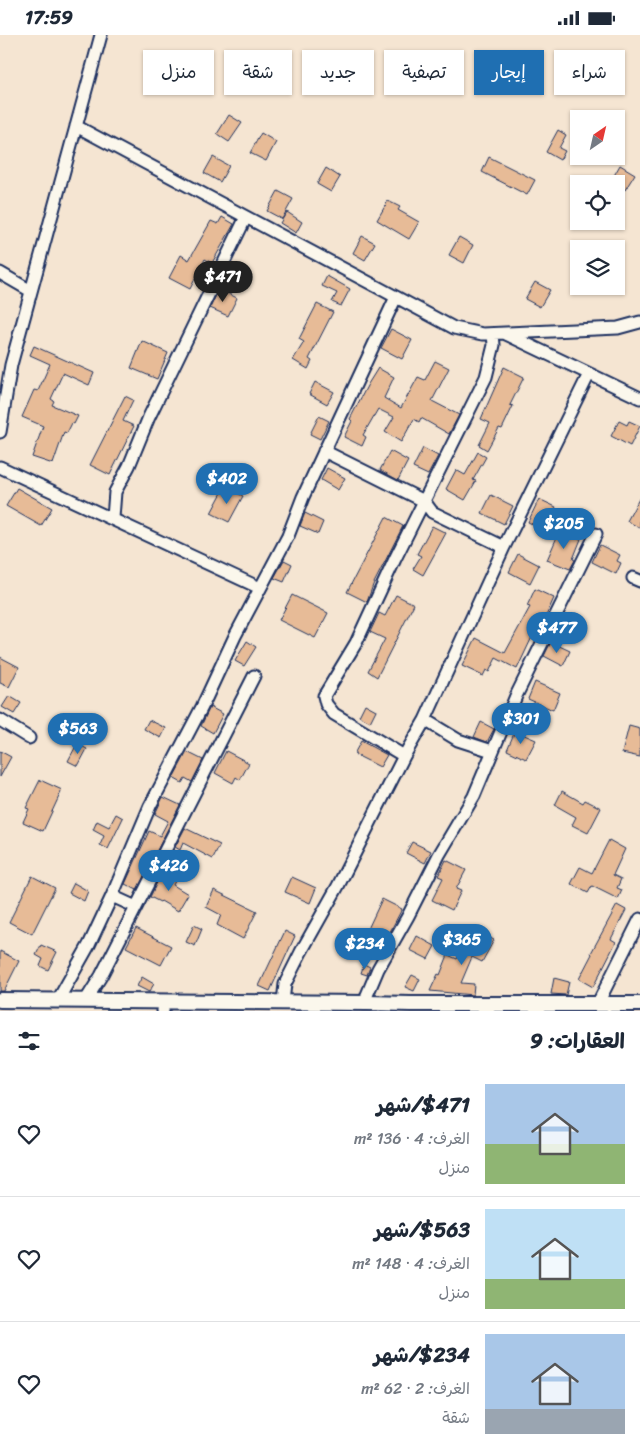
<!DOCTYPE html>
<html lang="ar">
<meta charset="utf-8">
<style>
:root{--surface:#fff;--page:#f6f6f7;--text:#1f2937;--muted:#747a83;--line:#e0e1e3;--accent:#1f6fb2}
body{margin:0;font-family:Sriracha,"Playpen Sans Arabic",sans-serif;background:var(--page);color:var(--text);direction:rtl;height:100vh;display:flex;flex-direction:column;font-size:19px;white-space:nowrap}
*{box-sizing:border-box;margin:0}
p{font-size:16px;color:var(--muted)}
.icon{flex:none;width:28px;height:28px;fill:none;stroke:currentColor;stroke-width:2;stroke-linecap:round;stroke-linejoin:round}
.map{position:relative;height:976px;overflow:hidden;direction:ltr}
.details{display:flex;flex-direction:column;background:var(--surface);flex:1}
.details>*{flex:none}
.guide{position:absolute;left:15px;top:15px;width:610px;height:45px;direction:rtl;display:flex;gap:10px}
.needle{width:32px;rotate:34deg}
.tools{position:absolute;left:570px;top:75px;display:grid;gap:10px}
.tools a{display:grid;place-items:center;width:55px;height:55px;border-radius:0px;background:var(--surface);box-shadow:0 1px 4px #0004;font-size:25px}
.price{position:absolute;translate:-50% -42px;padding:0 11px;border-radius:18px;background:var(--accent);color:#fff;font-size:16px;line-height:32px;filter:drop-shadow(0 1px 2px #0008)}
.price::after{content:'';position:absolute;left:50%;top:30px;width:15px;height:11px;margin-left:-8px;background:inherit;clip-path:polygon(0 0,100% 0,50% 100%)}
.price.selected{background:#222;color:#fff}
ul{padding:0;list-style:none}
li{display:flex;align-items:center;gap:15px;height:125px;padding:0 15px}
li+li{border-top:1px solid var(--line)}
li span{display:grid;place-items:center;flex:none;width:140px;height:100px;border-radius:0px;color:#555}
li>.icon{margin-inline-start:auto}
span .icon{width:60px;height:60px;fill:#fffc;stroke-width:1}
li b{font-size:21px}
h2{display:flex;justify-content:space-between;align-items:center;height:60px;padding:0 15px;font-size:21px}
.tag{padding:0 18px;border-radius:0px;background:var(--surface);box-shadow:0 1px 4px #0004;font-size:18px;line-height:45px}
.tag.selected{background:var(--accent);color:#fff}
.status{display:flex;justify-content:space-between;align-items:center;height:35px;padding:0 25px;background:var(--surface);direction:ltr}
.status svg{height:14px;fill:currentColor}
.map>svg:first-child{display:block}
.building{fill:#e7bb97;stroke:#1b2f5e}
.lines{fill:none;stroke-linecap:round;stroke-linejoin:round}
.minor-casing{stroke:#1b2f5e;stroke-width:15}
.tertiary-casing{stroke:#1b2f5e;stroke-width:18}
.minor{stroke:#fbf7ec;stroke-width:11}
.tertiary{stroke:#fbf7ec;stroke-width:14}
</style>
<div class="status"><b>17:59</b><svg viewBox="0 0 49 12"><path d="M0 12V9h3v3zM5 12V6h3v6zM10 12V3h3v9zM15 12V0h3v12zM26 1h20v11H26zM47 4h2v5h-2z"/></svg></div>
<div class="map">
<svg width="640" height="976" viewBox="0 0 640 976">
<rect width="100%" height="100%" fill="#f5e5d2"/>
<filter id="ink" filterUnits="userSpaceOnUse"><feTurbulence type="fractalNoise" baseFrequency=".02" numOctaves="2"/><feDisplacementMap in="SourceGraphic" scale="10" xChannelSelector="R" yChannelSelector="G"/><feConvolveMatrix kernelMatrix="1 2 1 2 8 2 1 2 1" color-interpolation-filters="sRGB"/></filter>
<g filter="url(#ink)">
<!-- building -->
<path class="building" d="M229 80 242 88 229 107 217 99Z
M558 95 566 100 559 113 565 116 560 125 546 117Z
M261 98 276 107 266 126 250 118Z
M213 122 229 131 220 147 204 138Z
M489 122 535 145 527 160 482 137Z
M620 130 635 139 625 155 611 146Z
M326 133 340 142 331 157 317 149Z
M278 156 293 164 282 184 267 176Z
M388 166 400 172 398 175 419 187 409 204 377 185Z
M287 177 302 187 296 198 280 188Z
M222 182 234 189 212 228 205 224 190 254 169 243 181 220 189 225 211 186 218 189Z
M362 201 375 208 365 225 353 218Z
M459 202 473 210 464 228 449 220Z
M327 241 350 254 341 271 332 267 337 258 322 251Z
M535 247 550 255 540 272 525 264Z
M219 254 237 263 228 281 210 273Z
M317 269 333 277 309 324 312 326 308 334 293 325 304 307 299 304Z
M391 294 412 305 402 324 381 313Z
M142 306 168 318 157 344 131 333Z
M34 311 94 338 89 350 63 338 51 364 54 366 52 370 78 381 74 389 72 388 67 398 64 397 53 429 32 422 43 391 22 382 34 355 38 356 50 329 30 320Z
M435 326 449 333 432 366 459 380 449 399 421 383 419 387 414 384 401 407 385 397 394 382 378 374 363 400 366 402 362 411 344 402 352 386 350 384 368 349 378 333 394 342 384 363 401 373 418 342 425 345Z
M504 332 524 342 510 370 513 371 502 394 499 393 487 415 479 410 490 388 481 384Z
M315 347 334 357 327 369 309 359Z
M125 361 133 365 123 386 134 391 110 440 90 430Z
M319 381 329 386 320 404 310 399Z
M619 386 627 390 629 386 640 391 630 411 611 401Z
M423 413 438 421 428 440 413 433Z
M390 416 408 426 398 445 380 435Z
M478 417 486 422 473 445 476 446 465 465 446 454 456 435 465 440Z
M327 433 345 443 338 455 321 445Z
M225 452 243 461 229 487 211 478Z
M17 453 52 473 41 491 6 471Z
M491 460 513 471 504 489 482 478Z
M640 462V493L627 486Z
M539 464 556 472 545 495 528 487Z
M305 478 323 487 318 499 300 491Z
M386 482 403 491 373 550 367 567 347 557Z
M432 491 446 498 423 540 413 534 421 521 417 519Z
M560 495 581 504 573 524 575 525 570 534 547 525Z
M600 510 620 520 617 526 621 528 616 539 592 527Z
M518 519 539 530 530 548 509 537Z
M284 525 292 529 284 547 274 543Z
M535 554 554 563 537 601 533 600 517 634 496 623 489 637 486 635 483 641 462 631 476 603 505 618 530 572 527 571Z
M292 560 328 578 315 603 279 585Z
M396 560 414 569 377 642 368 636 385 604 370 597 379 578 385 581Z
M247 606 256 612 244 631 235 626Z
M551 607 570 616 563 631 544 621Z
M0 622 19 632 9 652 0 648Z
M535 647 560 658 553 675 528 664Z
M9 661 21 668 14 679 2 672Z
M365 669 376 675 370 687 359 681Z
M210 672 223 679 213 698 201 691Z
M149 685 166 693 161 703 144 694Z
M481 687 494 694 487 707 474 702Z
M629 691 640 694V722L622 718Z
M515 696 536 705 526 724 507 715Z
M361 706 387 720 380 732 354 719Z
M77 709 87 714 78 731 68 726Z
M0 716 11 722 0 742Z
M226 716 249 728 240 745 236 742 233 748 215 738Z
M187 717 203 725 192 747 185 743 182 748 173 743Z
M40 745 62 755 43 796 23 787 29 774 26 773Z
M562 756 583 768 585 765 601 773 588 798 572 790 576 782 555 770Z
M163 762 180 770 137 855 125 849 149 796 160 801 168 786 155 779Z
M116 779 123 783 108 814 100 810 104 801 93 795 97 786 109 792Z
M185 793 220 810 213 824 183 808 180 815 175 812Z
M609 805 625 814 613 840 621 844 617 853 622 855 618 864 592 851 588 858 571 849 580 832 592 838Z
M412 807 431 816 425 828 406 818Z
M446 825 466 835 456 854 461 856 452 875 432 865 443 843 438 841Z
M162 837 176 844 173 850 188 859 178 876 161 866 160 867 150 862Z
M32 841 55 853 32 899 9 887Z
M292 842 316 853 310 868 285 857Z
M74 848 88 856 84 866 69 858Z
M214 855 257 876 243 904 217 890 221 880 206 872Z
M382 864 402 874 380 916 356 904 362 894 367 896Z
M617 870 626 875 611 904 616 907 593 952 579 944 592 919 591 918Z
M194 890 202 894 195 911 186 907Z
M136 893 171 911 161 930 126 912Z
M473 894 494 905 482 927 472 922 461 948 474 949 473 960 430 956 438 939 440 940 448 920 457 924Z
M285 896 295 901 270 956 259 951Z
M417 901 435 911 428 924 410 915Z
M41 910 57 917 48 935 40 931 43 924 36 920Z
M0 916 19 926 4 956H0Z
M364 929 370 932 367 940 361 938Z
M412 940 420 944 414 956 405 952Z
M142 942 154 949 149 957 137 951Z
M554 943 569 947 566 960 551 959Z"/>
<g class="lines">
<defs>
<path id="minor" d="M76 91 454 293 483 299 618 293 640 287
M0 238 31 256
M506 299 640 363
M0 397 11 330 101 0
M324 416 424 466 432 477 504 512
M0 432 260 553
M113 483 115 457 129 431 149 382 246 182
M633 543 640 546
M0 685 29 703
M425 685 458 705 492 716
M404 721 334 679 326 669 324 661 356 608 395 524 486 342 494 310 493 299
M112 861 136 872
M58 965 89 910 112 861 150 771 202 672 235 601 288 501 303 462 396 262
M86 965 101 941 254 641
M283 967 285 949 301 917 338 851 404 721 425 685 504 512 589 339
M367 968V960L378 934 408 881 439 820 474 761 516 661 596 499
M597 970 640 884
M163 976 164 966"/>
<path id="tertiary" d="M0 965 367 968 411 969H640"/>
</defs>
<!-- minor casing -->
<use href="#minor" class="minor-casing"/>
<!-- tertiary casing -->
<use href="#tertiary" class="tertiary-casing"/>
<!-- minor -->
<use href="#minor" class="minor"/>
<!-- tertiary -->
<use href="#tertiary" class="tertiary"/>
</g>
</g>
</svg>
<div class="tools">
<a><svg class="needle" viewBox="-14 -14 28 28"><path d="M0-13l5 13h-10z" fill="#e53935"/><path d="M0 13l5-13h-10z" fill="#747a83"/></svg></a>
<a><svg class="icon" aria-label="locate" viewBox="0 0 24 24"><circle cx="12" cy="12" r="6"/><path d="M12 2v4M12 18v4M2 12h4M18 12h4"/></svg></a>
<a><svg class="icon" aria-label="layers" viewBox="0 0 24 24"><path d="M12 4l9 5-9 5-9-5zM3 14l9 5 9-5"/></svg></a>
</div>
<b class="price selected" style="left:223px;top:268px">$471</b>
<b class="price" style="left:227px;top:470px">$402</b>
<b class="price" style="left:564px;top:515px">$205</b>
<b class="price" style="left:557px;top:619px">$477</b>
<b class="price" style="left:521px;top:710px">$301</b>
<b class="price" style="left:78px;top:720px">$563</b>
<b class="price" style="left:169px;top:857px">$426</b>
<b class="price" style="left:462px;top:931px">$365</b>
<b class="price" style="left:365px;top:935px">$234</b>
<div class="guide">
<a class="tag">شراء</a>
<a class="tag selected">إيجار</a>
<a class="tag">تصفية</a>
<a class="tag">جديد</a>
<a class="tag">شقة</a>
<a class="tag">منزل</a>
</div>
</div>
<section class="details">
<h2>العقارات: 9<svg class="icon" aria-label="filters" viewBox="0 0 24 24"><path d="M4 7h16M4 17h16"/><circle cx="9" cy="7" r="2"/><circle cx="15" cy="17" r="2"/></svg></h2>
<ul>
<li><span style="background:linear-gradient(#a9c7e8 60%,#8fb573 0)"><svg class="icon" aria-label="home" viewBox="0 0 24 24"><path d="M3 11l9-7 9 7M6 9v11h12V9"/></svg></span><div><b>$471/شهر</b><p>الغرف: 4 · 136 m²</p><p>منزل</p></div><svg class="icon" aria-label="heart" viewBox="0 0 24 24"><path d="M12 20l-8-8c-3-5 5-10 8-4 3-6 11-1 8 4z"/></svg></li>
<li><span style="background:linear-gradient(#bfe0f5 70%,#8fb573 0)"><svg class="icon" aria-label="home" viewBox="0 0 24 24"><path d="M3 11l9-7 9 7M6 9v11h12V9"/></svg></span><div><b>$563/شهر</b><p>الغرف: 4 · 148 m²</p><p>منزل</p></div><svg class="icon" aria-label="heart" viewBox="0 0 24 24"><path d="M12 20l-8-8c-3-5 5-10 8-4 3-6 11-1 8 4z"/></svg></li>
<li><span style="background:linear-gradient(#a9c7e8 75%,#9aa5b1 0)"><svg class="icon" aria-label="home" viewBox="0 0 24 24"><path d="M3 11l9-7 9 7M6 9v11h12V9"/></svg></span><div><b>$234/شهر</b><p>الغرف: 2 · 62 m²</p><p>شقة</p></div><svg class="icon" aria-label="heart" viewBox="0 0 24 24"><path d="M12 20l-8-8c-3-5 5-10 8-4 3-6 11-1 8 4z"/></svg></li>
</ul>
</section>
